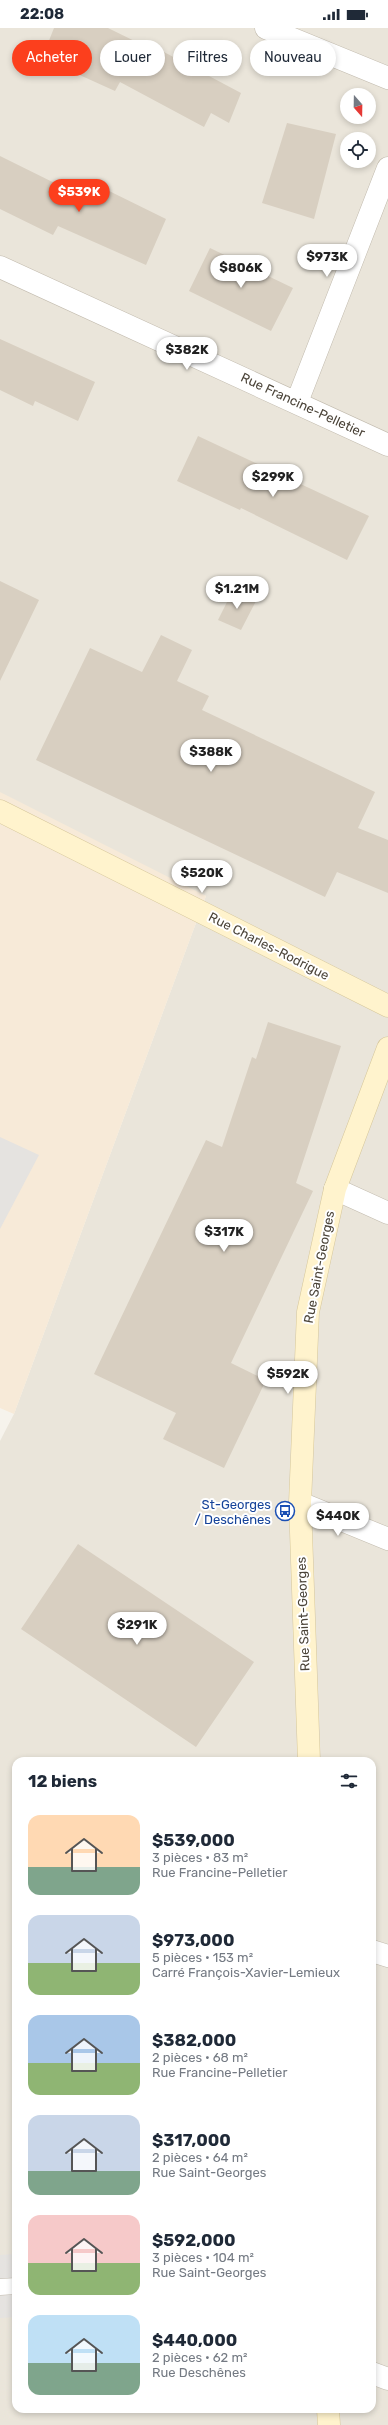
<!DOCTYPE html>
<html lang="fr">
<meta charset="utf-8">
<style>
:root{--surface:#fff;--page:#f2f2f3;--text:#1f2937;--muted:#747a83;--accent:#fc3f1d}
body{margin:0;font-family:Rubik,sans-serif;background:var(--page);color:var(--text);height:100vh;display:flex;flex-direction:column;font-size:15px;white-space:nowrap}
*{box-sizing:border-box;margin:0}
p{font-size:13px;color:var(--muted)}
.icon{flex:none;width:22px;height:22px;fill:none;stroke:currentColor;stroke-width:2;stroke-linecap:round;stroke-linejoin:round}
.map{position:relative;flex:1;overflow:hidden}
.details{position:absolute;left:12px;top:1729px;width:364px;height:656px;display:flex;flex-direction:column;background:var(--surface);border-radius:12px;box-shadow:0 2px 6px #0003}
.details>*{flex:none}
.banner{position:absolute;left:12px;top:12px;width:364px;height:36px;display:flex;gap:8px}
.needle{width:26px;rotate:160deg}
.fabs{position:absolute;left:340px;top:60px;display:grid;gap:8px}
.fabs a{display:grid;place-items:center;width:36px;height:36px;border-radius:50%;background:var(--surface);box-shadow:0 2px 6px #0003;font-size:20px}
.price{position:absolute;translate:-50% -34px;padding:0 9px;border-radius:14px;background:#fff;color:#222;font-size:13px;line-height:26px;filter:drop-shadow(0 1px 2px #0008)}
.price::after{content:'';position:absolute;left:50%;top:24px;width:12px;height:9px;margin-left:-6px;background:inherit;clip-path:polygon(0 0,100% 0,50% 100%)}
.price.on{background:var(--accent);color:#fff}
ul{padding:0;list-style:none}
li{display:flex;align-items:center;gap:12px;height:100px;padding:0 16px}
li span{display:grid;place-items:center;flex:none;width:112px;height:80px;border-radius:12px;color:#555}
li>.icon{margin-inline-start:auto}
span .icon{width:48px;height:48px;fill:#fffc;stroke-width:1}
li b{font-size:17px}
h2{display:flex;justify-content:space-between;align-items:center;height:48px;padding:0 16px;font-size:17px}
.pill{padding:0 14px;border-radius:18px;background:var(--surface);box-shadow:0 2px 6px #0003;font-size:14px;line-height:36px}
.pill.on{background:var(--accent);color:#fff}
.status{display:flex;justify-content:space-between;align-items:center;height:28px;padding:0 20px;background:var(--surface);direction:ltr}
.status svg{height:11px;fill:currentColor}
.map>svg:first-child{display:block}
.residential{fill:#eae5da;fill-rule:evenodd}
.commercial{fill:#f7ead8}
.parking{fill:#e5e3e0}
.building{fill:#d8cfc1}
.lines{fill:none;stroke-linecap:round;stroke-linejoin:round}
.lane-casing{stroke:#c2bbae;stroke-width:17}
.street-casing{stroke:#c2bbae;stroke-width:23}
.secondary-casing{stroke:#d6c79b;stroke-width:23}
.lane{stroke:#fff;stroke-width:16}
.street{stroke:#fff;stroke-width:22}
.secondary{stroke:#fff3cd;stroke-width:22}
.labels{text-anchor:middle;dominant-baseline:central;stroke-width:4;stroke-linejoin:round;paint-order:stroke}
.street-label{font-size:13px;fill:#4b4439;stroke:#fff}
.transit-label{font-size:13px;fill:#164399;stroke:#fff;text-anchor:end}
</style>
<div class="status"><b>22:08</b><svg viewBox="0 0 49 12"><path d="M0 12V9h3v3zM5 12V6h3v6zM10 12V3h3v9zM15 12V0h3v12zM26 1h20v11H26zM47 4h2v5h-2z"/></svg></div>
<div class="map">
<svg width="388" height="2397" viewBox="0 0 388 2397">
<rect width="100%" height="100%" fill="#f6f3ec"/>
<!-- residential -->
<path class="residential" d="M0 0H388V2397H0V1413L14 1386 206 868 0 770ZM347 67H369V89H347ZM347 111H369V133H347ZM16 1733H372V2381H16Z"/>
<!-- commercial -->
<path class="commercial" d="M0 764 206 868 14 1386 0 1380Z"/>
<!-- parking -->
<path class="parking" d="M0 1109 39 1127 0 1201Z
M16 2226V2289L0 2290V2227Z"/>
<!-- building -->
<path class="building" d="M54 0H108L161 26 162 23 241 65 229 95 211 85 204 99 120 54 115 63 42 30Z
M287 95 336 106 314 191 262 175Z
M0 128 97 176 103 160 166 191 146 237 58 198 53 207 0 181Z
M210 220 293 260 271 303 189 263Z
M0 311 95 354 78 393 35 373 33 378 0 362Z
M198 408 369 488 347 532 241 480 240 482 177 453Z
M0 553 39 572 0 653Z
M233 562 256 573 241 602 218 592Z
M161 607 192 622 177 653 209 668 202 682 375 764 358 800 388 812V865L337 844 325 869 36 732 90 620 142 644Z
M268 994 341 1018 296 1155 313 1163 231 1335 266 1352 224 1440 163 1411 176 1385 94 1346 206 1112 222 1119 252 1029 256 1031Z
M78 1516 254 1634 196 1719 21 1601Z"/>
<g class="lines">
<defs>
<path id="lane" d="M0 2259 16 2258"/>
<path id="street" d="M266 0 388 50
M0 239 388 417
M297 374 388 140
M335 1161 388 1185
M300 1475 388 1511
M372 1923 388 1928
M372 2345 388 2351"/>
<path id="secondary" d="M0 783 388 978
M309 1733 300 1475 308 1284 335 1161 388 1020
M328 2381 329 2397"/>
</defs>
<!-- lane casing -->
<use href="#lane" class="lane-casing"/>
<!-- street casing -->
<use href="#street" class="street-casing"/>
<!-- secondary casing -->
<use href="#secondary" class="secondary-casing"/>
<!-- lane -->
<use href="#lane" class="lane"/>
<!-- street -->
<use href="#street" class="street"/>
<!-- secondary -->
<use href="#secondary" class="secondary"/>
</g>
<!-- icons -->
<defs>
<symbol id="bus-ring" viewBox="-11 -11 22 22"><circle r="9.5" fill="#fff" stroke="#1a4fb4" stroke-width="1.5"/><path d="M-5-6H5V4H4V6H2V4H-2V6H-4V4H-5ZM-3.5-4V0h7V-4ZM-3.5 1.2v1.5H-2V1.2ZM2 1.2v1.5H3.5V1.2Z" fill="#1a4fb4"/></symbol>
</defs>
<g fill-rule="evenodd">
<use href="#bus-ring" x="274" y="1472" width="22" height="22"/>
</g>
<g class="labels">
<!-- street labels -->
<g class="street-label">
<text transform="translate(303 377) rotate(25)">Rue Francine-Pelletier</text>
<text transform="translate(269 918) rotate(27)">Rue Charles-Rodrigue</text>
<text transform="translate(319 1239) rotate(-79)">Rue Saint-Georges</text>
<text transform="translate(303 1586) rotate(-92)">Rue Saint-Georges</text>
</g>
<!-- transit labels -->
<g class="transit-label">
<text x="271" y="1476">St-Georges<tspan x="271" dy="15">/ Deschênes</tspan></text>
</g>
</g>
</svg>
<div class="fabs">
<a><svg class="needle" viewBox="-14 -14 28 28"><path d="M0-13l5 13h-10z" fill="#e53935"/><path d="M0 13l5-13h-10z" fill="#747a83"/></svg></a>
<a><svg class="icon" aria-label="locate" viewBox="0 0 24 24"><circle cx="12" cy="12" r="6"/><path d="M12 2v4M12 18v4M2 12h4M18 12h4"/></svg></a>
</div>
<b class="price on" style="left:79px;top:185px">$539K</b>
<b class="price" style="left:327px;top:250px">$973K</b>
<b class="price" style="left:241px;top:261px">$806K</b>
<b class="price" style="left:187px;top:343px">$382K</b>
<b class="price" style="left:273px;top:470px">$299K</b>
<b class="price" style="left:237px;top:582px">$1.21M</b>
<b class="price" style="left:211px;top:745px">$388K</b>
<b class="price" style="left:202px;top:866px">$520K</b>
<b class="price" style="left:224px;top:1225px">$317K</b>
<b class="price" style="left:288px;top:1367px">$592K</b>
<b class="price" style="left:338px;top:1509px">$440K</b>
<b class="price" style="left:137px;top:1618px">$291K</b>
<div class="banner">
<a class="pill on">Acheter</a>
<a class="pill">Louer</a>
<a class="pill">Filtres</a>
<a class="pill">Nouveau</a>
</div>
<section class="details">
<h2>12 biens<svg class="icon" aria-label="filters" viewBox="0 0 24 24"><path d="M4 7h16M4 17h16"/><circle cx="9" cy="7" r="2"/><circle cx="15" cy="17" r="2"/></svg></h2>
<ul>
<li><span style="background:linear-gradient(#ffd9b3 65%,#7fa58c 0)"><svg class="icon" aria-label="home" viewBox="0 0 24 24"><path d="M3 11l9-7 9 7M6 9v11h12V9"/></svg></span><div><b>$539,000</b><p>3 pièces · 83 m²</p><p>Rue Francine-Pelletier</p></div></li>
<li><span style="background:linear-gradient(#c9d6e8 60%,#8fb573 0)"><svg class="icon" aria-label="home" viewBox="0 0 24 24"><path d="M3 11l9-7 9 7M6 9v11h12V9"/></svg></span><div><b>$973,000</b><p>5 pièces · 153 m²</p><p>Carré François-Xavier-Lemieux</p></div></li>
<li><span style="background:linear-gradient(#a9c7e8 60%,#8fb573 0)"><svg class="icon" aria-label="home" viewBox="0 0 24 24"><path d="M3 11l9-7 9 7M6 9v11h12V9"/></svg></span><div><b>$382,000</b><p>2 pièces · 68 m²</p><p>Rue Francine-Pelletier</p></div></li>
<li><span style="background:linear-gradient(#c9d6e8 70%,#7fa58c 0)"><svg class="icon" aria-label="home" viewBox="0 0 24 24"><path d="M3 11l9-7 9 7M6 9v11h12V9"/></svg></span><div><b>$317,000</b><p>2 pièces · 64 m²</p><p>Rue Saint-Georges</p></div></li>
<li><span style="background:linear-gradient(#f6c9c9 60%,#8fb573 0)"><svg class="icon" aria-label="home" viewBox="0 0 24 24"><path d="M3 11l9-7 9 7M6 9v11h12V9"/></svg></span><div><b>$592,000</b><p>3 pièces · 104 m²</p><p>Rue Saint-Georges</p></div></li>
<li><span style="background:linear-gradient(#bfe0f5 60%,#7fa58c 0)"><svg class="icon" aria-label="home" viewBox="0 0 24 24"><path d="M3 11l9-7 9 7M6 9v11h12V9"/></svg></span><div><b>$440,000</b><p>2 pièces · 62 m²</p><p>Rue Deschênes</p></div></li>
</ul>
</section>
</div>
